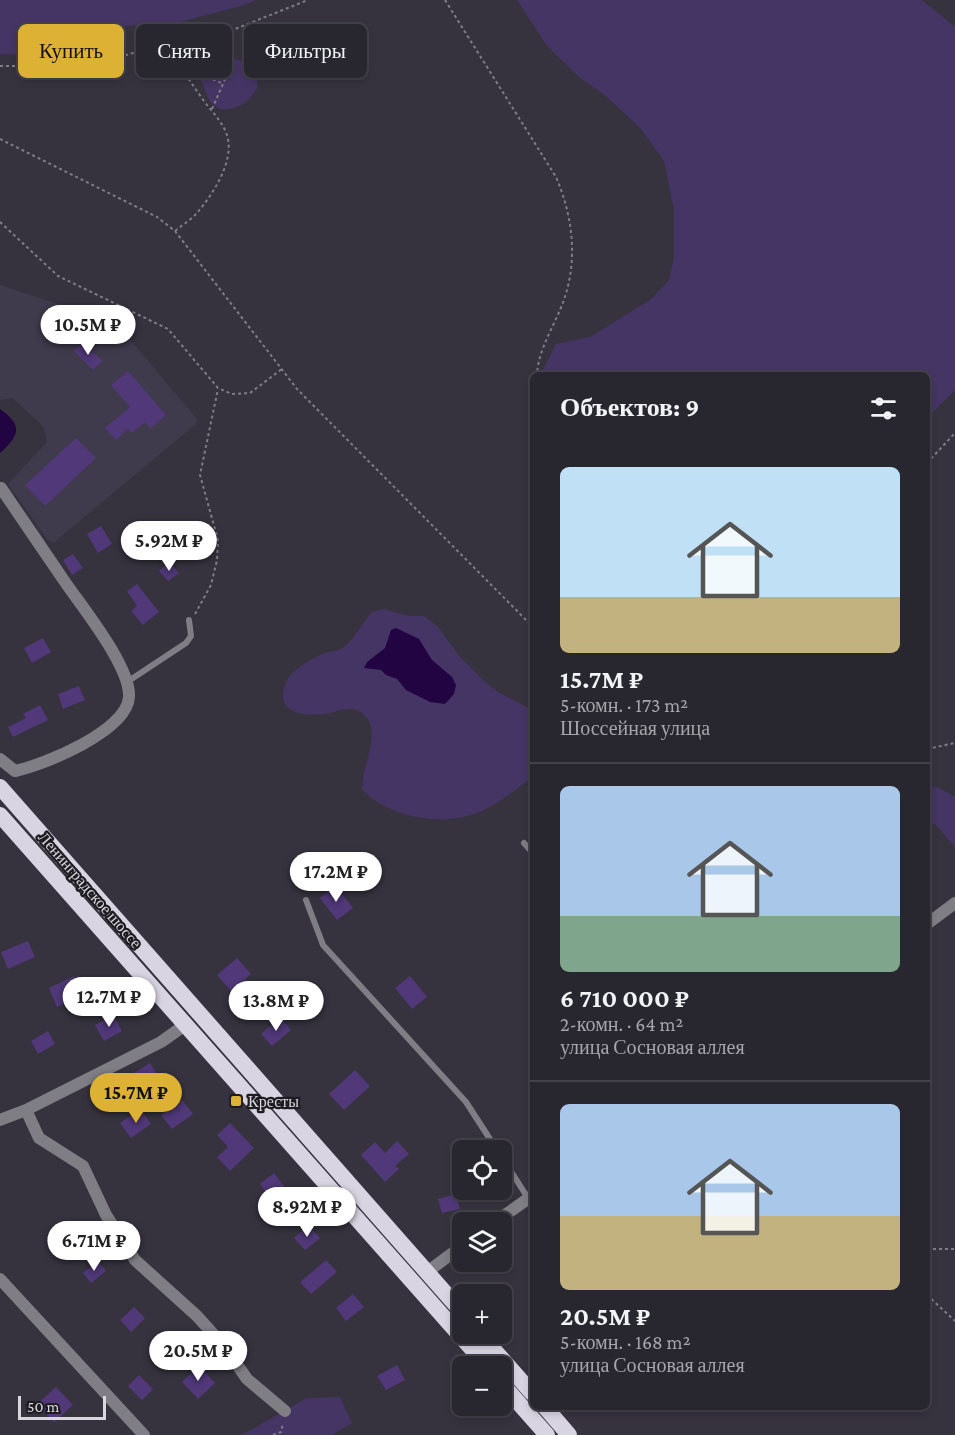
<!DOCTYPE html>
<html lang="ru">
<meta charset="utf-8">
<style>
:root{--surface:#28262f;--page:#302e37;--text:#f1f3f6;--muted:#a5a5aa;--line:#44434b;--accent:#ddb133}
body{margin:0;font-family:"Crimson Pro",serif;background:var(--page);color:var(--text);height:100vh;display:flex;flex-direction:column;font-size:22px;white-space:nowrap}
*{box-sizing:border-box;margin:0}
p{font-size:20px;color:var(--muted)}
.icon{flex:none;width:33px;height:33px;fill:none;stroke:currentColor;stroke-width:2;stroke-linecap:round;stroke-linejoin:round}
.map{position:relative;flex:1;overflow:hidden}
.sheet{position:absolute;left:530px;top:372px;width:400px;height:1038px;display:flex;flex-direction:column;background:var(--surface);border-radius:9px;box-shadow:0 3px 9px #0003,0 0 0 2px var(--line)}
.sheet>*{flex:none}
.banner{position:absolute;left:18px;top:24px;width:422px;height:54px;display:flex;gap:12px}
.buttons{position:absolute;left:452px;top:1140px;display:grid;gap:12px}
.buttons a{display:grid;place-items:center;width:60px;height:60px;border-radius:9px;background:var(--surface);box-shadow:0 3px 9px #0003,0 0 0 2px var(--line);font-size:30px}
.scale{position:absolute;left:18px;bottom:15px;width:88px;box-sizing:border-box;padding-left:6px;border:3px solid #d9d7de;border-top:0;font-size:16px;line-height:21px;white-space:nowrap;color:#d9d7de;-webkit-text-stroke:4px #1d1c21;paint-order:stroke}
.price{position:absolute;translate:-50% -51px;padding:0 14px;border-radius:21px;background:#fff;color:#222;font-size:20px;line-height:39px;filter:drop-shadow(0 2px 3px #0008)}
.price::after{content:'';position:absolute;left:50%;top:36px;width:18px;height:14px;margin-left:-9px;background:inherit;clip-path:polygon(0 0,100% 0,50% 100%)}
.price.current{background:var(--accent);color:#111}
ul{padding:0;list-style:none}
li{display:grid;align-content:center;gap:12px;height:318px;padding:0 30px}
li+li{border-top:2px solid var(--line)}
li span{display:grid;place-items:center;height:186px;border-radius:9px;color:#555}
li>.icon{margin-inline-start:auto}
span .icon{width:108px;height:108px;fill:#fffc;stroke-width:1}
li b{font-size:26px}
h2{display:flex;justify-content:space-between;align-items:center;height:72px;padding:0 30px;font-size:26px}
.pill{padding:0 21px;border-radius:9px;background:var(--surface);box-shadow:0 3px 9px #0003,0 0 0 2px var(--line);font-size:21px;line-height:54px}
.pill.current{background:var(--accent);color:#111}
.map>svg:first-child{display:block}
.built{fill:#3f3a4c}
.green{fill:#453564}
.water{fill:#220443}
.building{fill:#503879}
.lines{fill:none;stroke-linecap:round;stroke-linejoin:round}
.path{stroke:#7f7d86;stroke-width:2;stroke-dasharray:3 3;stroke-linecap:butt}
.service{stroke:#7f7e84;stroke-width:6}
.minor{stroke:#7f7e84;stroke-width:12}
.tertiary{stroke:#7f7e84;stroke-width:12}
.trunk{stroke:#d8d4e2;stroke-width:16}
.poi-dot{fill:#ddb133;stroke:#1d1c21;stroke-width:2}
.labels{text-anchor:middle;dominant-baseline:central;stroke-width:4.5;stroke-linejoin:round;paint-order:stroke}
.street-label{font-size:16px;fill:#d9d7de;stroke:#1d1c21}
.poi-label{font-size:16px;fill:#d9d7de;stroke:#1d1c21;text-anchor:start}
</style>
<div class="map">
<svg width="955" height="1435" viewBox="0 0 955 1435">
<rect width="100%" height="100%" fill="#36333f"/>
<!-- built -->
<path class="built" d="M0 285 116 323 196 418 197 423 53 543 47 539 8 484 47 442 43 426 12 398 0 400Z"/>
<!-- green -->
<path class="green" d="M0 0H256L241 6 168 25 150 27 130 25 117 29 97 52 82 57 0 54Z
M517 0H922L955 27V390L927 418V375H544L542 372 556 344 590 337 650 300 669 280 674 258V210L664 161 641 129 606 96 578 76 547 46Z
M198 59C214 59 242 54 253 69 256 74 257 81 258 87 251 98 245 105 233 108 206 115 209 91 199 77 198 76 192 72 191 71Z
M384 609 408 616H424L438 627 461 658 483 680 498 692 532 710V778C514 790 495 807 474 814 439 826 387 817 362 789 362 770 375 744 371 727 369 718 361 710 353 709 345 708 338 711 330 713 303 718 269 712 289 677 295 668 312 659 322 654 330 651 337 652 344 647 355 638 363 622 372 612Z
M927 787 939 788 955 797V847L935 824H927Z
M340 1397 352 1423 332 1435H242L307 1398Z"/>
<!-- water -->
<path class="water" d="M0 409C24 426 19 436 0 453Z
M396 628 419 639 432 660 452 677 456 685 454 694 445 704 430 702 406 690 397 679 386 675 381 670 364 668 367 662 385 648 391 630Z"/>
<!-- building -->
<path class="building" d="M83 342 102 361 93 370 74 351Z
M128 371 166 415 150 429 145 422 132 433 128 429 116 440 105 428 130 407 111 385Z
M76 438 96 458 45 506 25 485Z
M101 526 112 544 98 553 87 534Z
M73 554 83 568 72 575 63 560Z
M169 562 179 573 168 581 159 571Z
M137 584 159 612 143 625 131 611 137 606 127 591Z
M43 638 51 652 32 663 24 648Z
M79 686 85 700 63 709 58 694Z
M40 705 48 720 13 737 8 727 26 718 23 714Z
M336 886 353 908 337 920 320 898Z
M28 941 35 957 8 969 1 952Z
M237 958 251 974 231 991 217 975Z
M74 976 83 995 57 1007 49 988Z
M410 976 427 997 412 1009 395 988Z
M113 1015 122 1031 104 1041 95 1025Z
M280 1017 291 1030 272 1046 261 1034Z
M48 1031 55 1044 38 1054 31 1041Z
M150 1063 160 1079 140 1092 129 1076Z
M355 1070 370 1086 344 1110 329 1094Z
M182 1100 193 1114 172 1129 161 1115Z
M140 1109 151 1124 131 1138 120 1123Z
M230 1123 254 1148 230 1171 217 1157 228 1147 217 1135Z
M397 1141 409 1154 395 1166 399 1169 385 1182 361 1155 375 1142 385 1153Z
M274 1173 292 1197 278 1208 260 1184Z
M456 1194 460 1209 442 1213 438 1199Z
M64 1221 77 1235 61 1250 48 1237Z
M308 1225 320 1238 305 1250 294 1238Z
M326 1260 337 1272 311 1294 300 1282Z
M98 1261 106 1271 91 1283 83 1273Z
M353 1294 364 1307 346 1321 336 1308Z
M134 1307 145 1318 131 1332 120 1320Z
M397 1365 405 1380 386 1390 377 1376Z
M199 1366 215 1383 198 1399 182 1382Z
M139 1375 153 1389 142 1400 128 1386Z
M56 1387 73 1405 54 1422 37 1404Z"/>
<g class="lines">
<!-- path -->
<path class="path" d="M445 0 556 177C574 219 579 266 560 310 551 331 538 352 537 375
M164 45C179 63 190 82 204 101 212 112 222 121 227 135 235 161 213 194 197 213 191 220 182 225 175 231
M0 66H55L113 59 163 44 230 31 308 0
M185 68 224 84
M212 109 226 77V57L230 31
M0 139 157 217 175 231 297 389 532 626
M0 222 58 276 168 329 218 388 232 394 250 393 282 369
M927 463 955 433
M195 614 211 585 217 560 218 540 200 475 218 389
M927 749 955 743
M927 1249H955
M927 1295 955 1321
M273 1435 281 1432 283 1423"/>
<!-- service -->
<path class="service" d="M127 682 186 643 191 636 189 620
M524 843 532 852
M306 900 323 945 466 1102 497 1150
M501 1156 528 1198"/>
<!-- minor -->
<path class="minor" d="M0 759 15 771C44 765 127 731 129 697 131 667 82 607 65 582 44 551 22 519 1 488
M26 1110 39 1138 83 1166 106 1215 135 1260 197 1316 224 1346 247 1379 285 1411
M0 1120 26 1110 161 1042 185 1025
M0 1279 144 1435"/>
<!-- tertiary -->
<path class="tertiary" d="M927 924 955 903
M495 1222 532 1196
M427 1272 462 1246"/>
<!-- trunk -->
<path class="trunk" d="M0 787 462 1312
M0 815 487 1366
M480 1334 532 1393
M501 1383 547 1435
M545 1407 569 1435"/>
</g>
<!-- markers -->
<rect class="poi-dot" x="230" y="1095" width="12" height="12" rx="3"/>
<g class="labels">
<!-- street labels -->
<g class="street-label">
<text transform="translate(90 890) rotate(49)">Ленинградское шоссе</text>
</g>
<!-- poi labels -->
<g class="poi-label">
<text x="248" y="1101">Кресты</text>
</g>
</g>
</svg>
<div class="buttons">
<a><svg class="icon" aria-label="locate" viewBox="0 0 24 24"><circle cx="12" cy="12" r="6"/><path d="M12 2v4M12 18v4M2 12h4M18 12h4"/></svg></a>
<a><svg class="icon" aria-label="layers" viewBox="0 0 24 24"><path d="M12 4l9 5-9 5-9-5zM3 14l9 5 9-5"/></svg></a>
<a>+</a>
<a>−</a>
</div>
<div class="scale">50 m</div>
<b class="price" style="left:88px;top:356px">10.5M ₽</b>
<b class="price" style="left:169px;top:572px">5.92M ₽</b>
<b class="price" style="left:336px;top:903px">17.2M ₽</b>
<b class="price" style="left:109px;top:1028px">12.7M ₽</b>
<b class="price" style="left:276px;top:1032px">13.8M ₽</b>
<b class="price current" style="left:136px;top:1124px">15.7M ₽</b>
<b class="price" style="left:307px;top:1238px">8.92M ₽</b>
<b class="price" style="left:94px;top:1272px">6.71M ₽</b>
<b class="price" style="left:198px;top:1382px">20.5M ₽</b>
<div class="banner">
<a class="pill current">Купить</a>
<a class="pill">Снять</a>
<a class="pill">Фильтры</a>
</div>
<section class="sheet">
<h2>Объектов: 9<svg class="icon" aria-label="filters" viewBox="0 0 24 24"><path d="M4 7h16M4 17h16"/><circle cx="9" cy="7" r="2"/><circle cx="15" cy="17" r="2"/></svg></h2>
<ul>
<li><span style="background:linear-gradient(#bfe0f5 70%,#c2b280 0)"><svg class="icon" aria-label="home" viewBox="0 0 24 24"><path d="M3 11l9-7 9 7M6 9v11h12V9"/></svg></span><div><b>15.7M ₽</b><p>5-комн. · 173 m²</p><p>Шоссейная улица</p></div></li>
<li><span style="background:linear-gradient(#a9c7e8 70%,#7fa58c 0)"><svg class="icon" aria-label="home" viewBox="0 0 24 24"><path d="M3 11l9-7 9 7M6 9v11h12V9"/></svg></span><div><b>6 710 000 ₽</b><p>2-комн. · 64 m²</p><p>улица Сосновая аллея</p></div></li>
<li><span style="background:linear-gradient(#a9c7e8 60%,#c2b280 0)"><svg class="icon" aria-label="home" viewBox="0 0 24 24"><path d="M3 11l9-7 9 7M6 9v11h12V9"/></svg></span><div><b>20.5M ₽</b><p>5-комн. · 168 m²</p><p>улица Сосновая аллея</p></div></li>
</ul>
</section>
</div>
